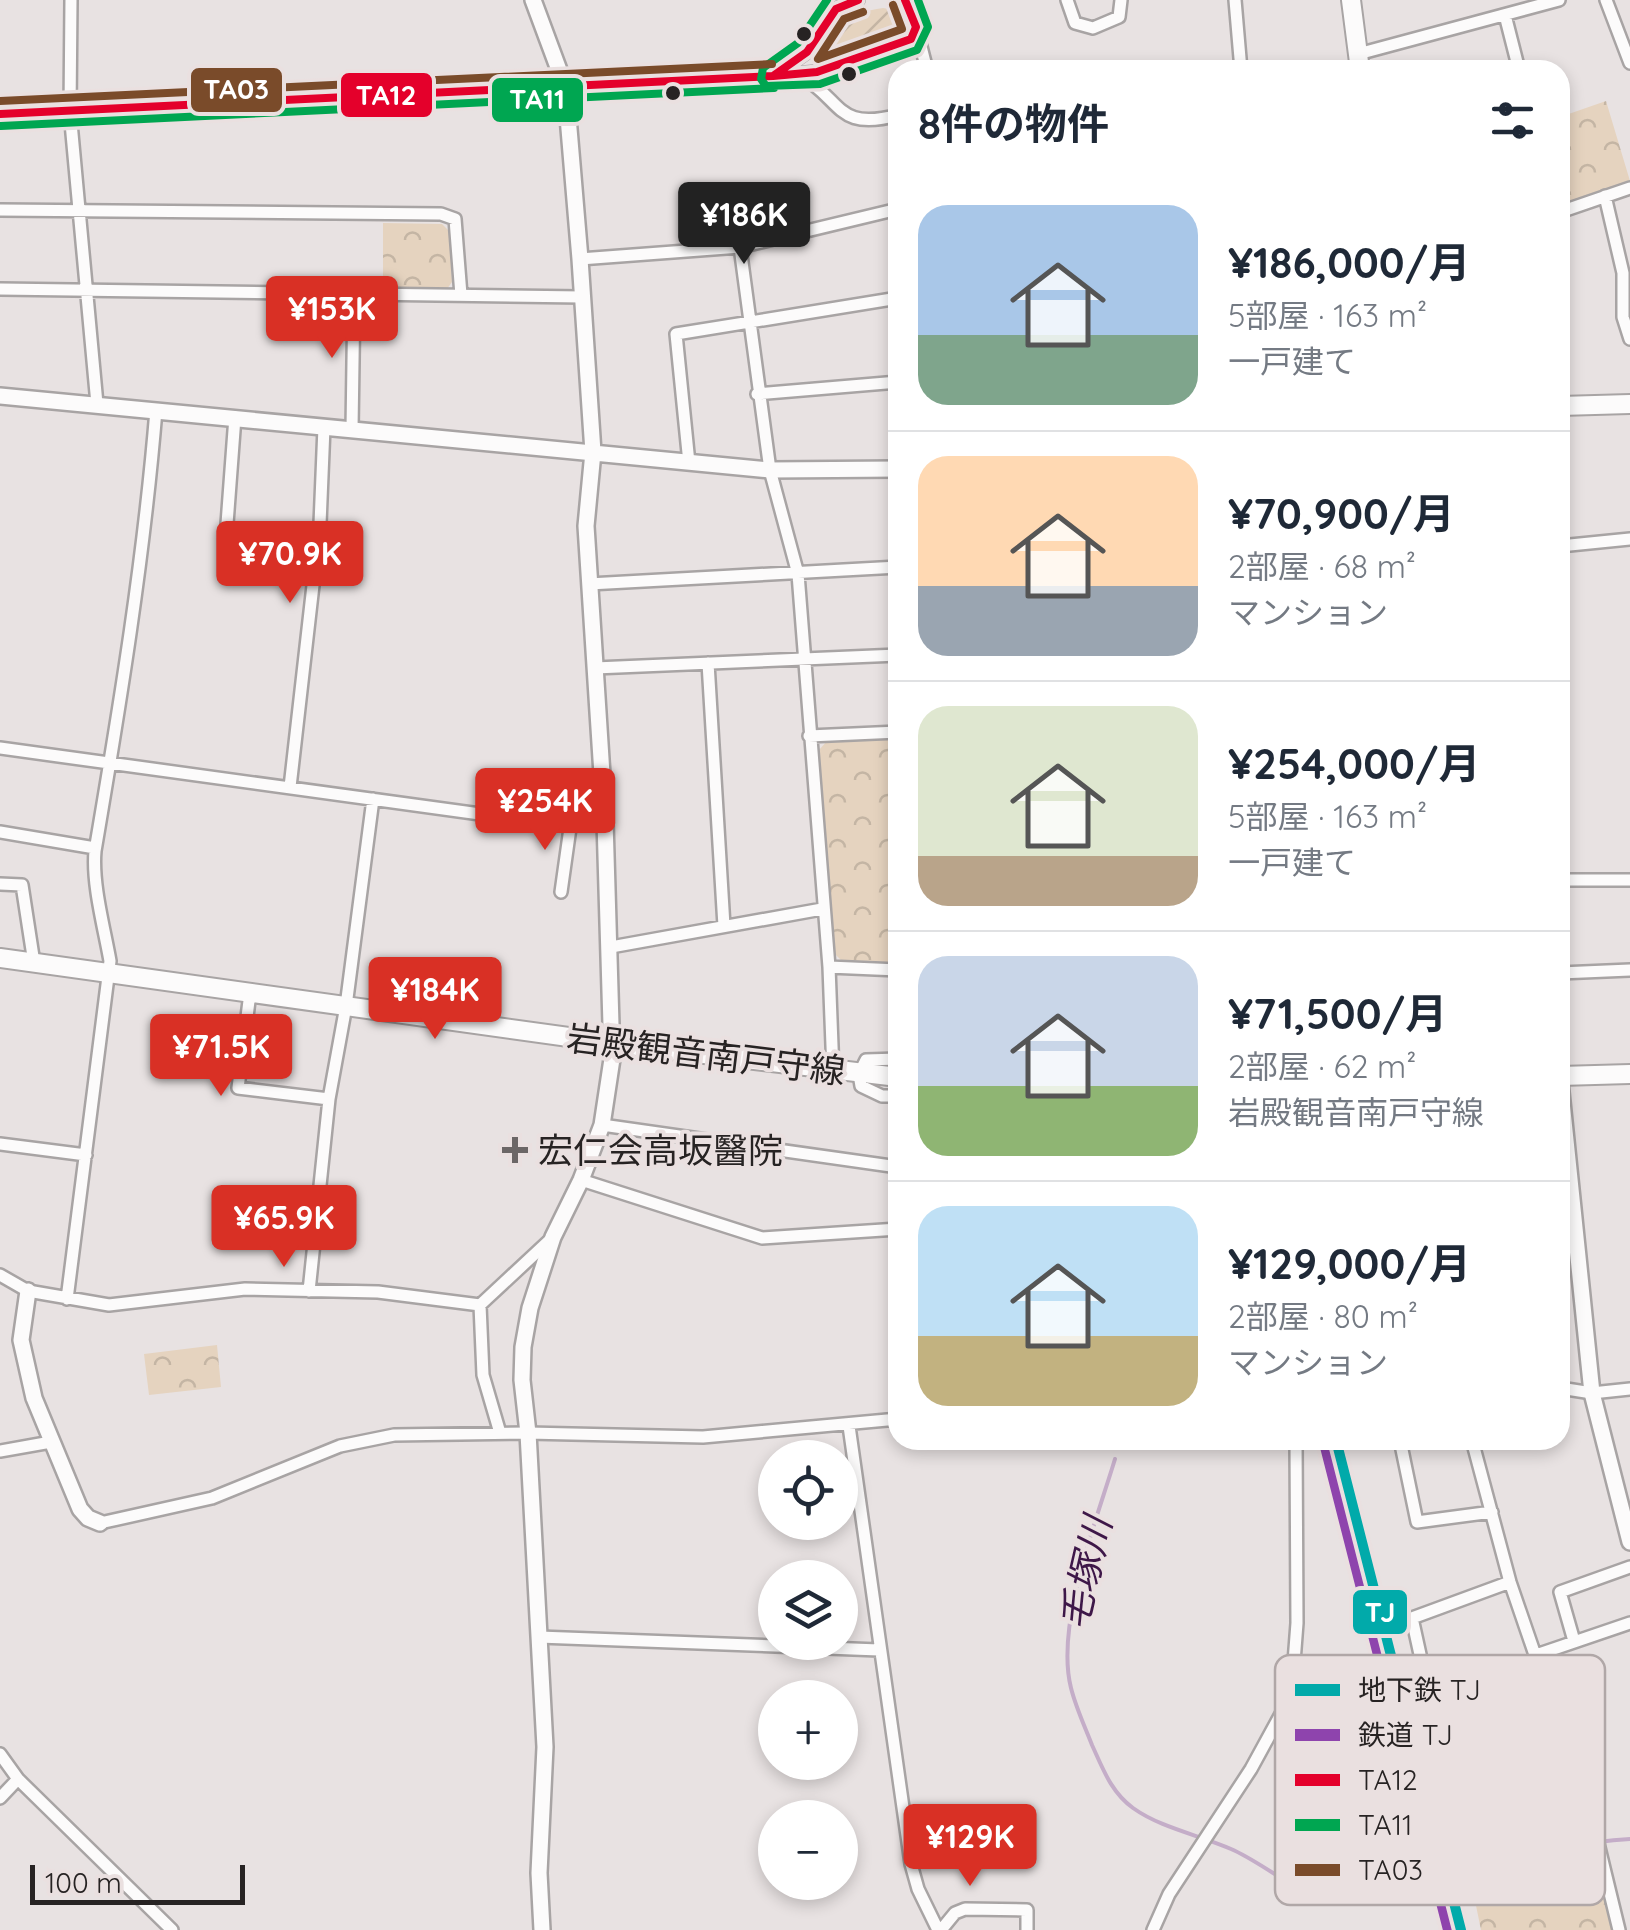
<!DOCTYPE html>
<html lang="ja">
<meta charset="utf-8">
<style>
:root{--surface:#fff;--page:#f2f2f3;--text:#1f2937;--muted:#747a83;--line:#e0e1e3;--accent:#d93025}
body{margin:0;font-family:Quicksand,"Noto Sans JP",sans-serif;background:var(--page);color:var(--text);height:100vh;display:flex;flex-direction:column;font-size:38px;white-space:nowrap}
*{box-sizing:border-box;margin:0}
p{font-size:32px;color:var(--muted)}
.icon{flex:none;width:55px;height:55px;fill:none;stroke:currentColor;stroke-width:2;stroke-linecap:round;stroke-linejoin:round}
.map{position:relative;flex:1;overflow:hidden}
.details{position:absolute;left:888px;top:60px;width:682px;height:1390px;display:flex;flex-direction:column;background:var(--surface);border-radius:30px;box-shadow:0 5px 15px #0003}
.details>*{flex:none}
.controls{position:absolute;left:758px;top:1440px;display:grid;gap:20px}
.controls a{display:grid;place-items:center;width:100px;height:100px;border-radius:50%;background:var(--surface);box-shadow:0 5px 15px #0003;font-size:50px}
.scale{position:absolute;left:30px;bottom:25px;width:215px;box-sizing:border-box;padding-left:10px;border:5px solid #272323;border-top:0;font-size:28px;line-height:35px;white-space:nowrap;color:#272323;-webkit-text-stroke:8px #eae0e0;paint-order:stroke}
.price{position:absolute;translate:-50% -85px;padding:0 22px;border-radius:10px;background:var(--accent);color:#fff;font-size:32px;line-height:65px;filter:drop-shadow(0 2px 5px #0008)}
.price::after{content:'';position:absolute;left:50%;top:60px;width:30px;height:22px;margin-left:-15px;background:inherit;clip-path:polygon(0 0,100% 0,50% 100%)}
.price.selected{background:#222;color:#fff}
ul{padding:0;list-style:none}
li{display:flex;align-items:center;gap:30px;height:250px;padding:0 30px}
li+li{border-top:2px solid var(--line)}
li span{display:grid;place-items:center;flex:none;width:280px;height:200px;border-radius:30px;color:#555}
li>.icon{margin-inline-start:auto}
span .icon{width:120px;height:120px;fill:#fffc;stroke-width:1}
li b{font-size:42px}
h2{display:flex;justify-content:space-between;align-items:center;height:120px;padding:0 30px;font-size:42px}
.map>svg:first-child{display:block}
.park{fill:url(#park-crowns)}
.garden{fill:url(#garden-furrows)}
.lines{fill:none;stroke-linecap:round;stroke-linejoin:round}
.stream{stroke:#c4adc8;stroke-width:4}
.minor-casing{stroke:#a8a4a4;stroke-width:16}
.tertiary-casing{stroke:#a8a4a4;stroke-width:20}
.secondary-casing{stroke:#a8a4a4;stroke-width:22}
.minor{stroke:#fcfbfb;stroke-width:11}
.tertiary{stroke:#fcfbfb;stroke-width:15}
.secondary{stroke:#fcfbfb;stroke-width:18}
.bus-1-casing{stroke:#eae0e0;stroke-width:15}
.bus-2-casing{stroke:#eae0e0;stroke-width:15}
.bus-3-casing{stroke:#eae0e0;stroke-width:15}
.bus-1{stroke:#e4002b;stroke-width:8}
.bus-2{stroke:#00a651;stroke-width:8}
.bus-3{stroke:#7a4b2a;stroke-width:8}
.rail-1-casing{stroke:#eae0e0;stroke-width:18}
.rail-1{stroke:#8e44ad;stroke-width:10}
.metro-1-casing{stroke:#eae0e0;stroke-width:18}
.metro-1{stroke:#01aaaa;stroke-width:10}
.bus-dot{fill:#272323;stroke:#eae0e0;stroke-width:4}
.poi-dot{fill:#6b6666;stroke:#eae0e0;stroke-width:4}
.labels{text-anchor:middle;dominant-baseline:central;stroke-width:8;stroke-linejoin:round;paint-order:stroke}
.street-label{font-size:35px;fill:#272323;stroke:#eae0e0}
.poi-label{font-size:35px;fill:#272323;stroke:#eae0e0;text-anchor:start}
.water-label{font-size:38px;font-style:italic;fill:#3e1748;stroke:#eae0e0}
.key{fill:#eae0e0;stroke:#b0a7a7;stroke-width:2.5}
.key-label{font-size:28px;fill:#272323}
.line-badge{stroke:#eae0e0;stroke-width:4}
.badge-label{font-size:28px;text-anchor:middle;font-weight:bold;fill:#fff}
</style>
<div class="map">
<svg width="1630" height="1930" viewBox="0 0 1630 1930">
<defs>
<pattern id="park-crowns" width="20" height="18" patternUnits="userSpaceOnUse" patternTransform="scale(2.5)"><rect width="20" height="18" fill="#e5d3bf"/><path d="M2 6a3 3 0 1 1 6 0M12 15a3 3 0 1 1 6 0" fill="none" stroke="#c4b5a4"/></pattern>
<pattern id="garden-furrows" width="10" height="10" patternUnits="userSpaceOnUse" patternTransform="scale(2.5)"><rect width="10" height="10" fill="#e5d3bf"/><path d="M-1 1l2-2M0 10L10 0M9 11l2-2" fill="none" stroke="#c4b5a4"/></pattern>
</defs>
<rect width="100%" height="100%" fill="#e8e2e2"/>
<!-- park -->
<path class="park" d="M1606 101 1630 181 1564 204 1560 201V117Z
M383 223 442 224 450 232 452 282 447 289 383 288Z
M897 738V964L841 960 834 953 819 750 827 741Z
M217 1345 221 1387 149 1395 144 1354Z
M1592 1849 1614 1930H1481L1471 1881Z"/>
<!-- garden -->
<path class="garden" d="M883 8 889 9 895 15 898 28 890 39 816 63C826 30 849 12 883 8Z"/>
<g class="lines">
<!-- stream -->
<path class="stream" d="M1115 1459C1096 1522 1055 1625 1071 1688 1076 1708 1085 1727 1092 1745 1103 1769 1111 1792 1133 1808 1161 1828 1199 1835 1231 1849 1270 1866 1301 1901 1348 1899 1444 1894 1534 1843 1630 1839"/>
<defs>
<path id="minor" d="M71 0 70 112 97 404
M858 0 836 9 807 52 773 76 817 72 911 39 916 27 905 0
M1067 0 1075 23 1093 28 1119 17 1121 0
M1235 0 1241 70
M1606 0 1630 63
M1505 15 1519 70
M916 27 927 70
M1358 54 1559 0
M799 75C843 99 835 132 898 115
M1605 196 1623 273V317L1630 339
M0 210 441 214 455 219 461 295
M1560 212 1630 188
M740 247 770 470 798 574 829 967 898 970
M580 259 740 247 898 209
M0 289 582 297
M757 394 898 382
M235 417 226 537 318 545
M352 429 354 294
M689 463 676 334 898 298
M1560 546 1630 539
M589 584 898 567
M708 663 724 926
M595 668 898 655
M809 736 898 732
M0 748 538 822 605 821
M290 787 320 524 324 427
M0 832 95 848
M1560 880H1630
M0 884 22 885 34 963
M561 892 571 821
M611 947 822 909
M829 967 833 1072
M1560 973 1630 970
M250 993 238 1088 329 1099
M898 1059 866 1060 859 1074 861 1086 882 1096H898
M602 1125 898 1167
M0 1144 86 1155
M581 1180 762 1238 898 1229
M0 1275 28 1291 109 1305 245 1289 378 1292 480 1305 553 1237
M309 1291 329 1099 346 1006 373 799
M67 1299 110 961C104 927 92 884 95 851 120 704 144 558 156 410
M480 1305 483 1375 500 1433
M1560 1388 1592 1393 1630 1389
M849 1426 911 1864 918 1889 938 1930
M1400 1440 1417 1522 1492 1512
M1472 1440 1510 1582 1594 1827 1619 1930
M0 1451 51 1442
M100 1523 212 1498 340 1446 394 1435 528 1433 703 1437 898 1419
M1510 1582 1412 1618 1432 1709 1463 1794 1474 1835 1486 1856 1594 1827
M539 1637 879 1650
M1574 1641 1560 1592 1630 1567
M1536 1655 1630 1623
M0 1754 18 1779 172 1930
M0 1798 18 1779
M941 1930 955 1913 965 1909 1027 1910V1930
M1153 1930 1169 1894 1251 1769 1287 1703 1293 1675 1297 1623 1296 1440"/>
<path id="tertiary" d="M533 0 559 70 567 105 580 259 593 452 586 526 605 821 612 1059 602 1125 581 1180 553 1237 530 1308 523 1347 522 1380 528 1433 545 1747 539 1873 542 1930
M0 114 773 76
M0 396 770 470 898 469
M1560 1082 1592 1393 1630 1542
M28 1291 21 1340 34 1398 80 1509 88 1518 100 1523"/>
<path id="secondary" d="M1351 0 1360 70
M1560 406 1630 404
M0 958 612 1043 898 1077
M1560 1076 1630 1074"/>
</defs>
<!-- minor casing -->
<use href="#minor" class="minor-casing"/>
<!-- tertiary casing -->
<use href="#tertiary" class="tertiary-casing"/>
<!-- secondary casing -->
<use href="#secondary" class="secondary-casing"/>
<!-- minor -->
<use href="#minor" class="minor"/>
<!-- tertiary -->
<use href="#tertiary" class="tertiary"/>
<!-- secondary -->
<use href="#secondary" class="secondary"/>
<defs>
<path id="bus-1" d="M858 0 836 9 807 52 773 76 817 72 911 39 916 27 905 0
M0 114 773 76"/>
<path id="bus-2" d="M827 0 798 43 763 68 761 79 766 86 820 84 917 50 928 27 918 0
M1 126 774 88"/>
<path id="bus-3" d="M863 12 844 19 818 59 902 29 893 5
M0 101 772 64"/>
</defs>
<!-- bus-1 casing -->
<use href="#bus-1" class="bus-1-casing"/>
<!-- bus-2 casing -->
<use href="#bus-2" class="bus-2-casing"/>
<!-- bus-3 casing -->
<use href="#bus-3" class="bus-3-casing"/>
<!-- bus-1 -->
<use href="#bus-1" class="bus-1"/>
<!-- bus-2 -->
<use href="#bus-2" class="bus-2"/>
<!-- bus-3 -->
<use href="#bus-3" class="bus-3"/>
<defs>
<path id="rail-1" d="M1324 1443 1448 1930"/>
</defs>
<!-- rail-1 casing -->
<use href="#rail-1" class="rail-1-casing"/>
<!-- rail-1 -->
<use href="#rail-1" class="rail-1"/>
<defs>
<path id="metro-1" d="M1336 1440 1461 1930"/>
</defs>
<!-- metro-1 casing -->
<use href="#metro-1" class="metro-1-casing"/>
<!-- metro-1 -->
<use href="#metro-1" class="metro-1"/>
</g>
<!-- markers -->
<g class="bus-dot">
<circle cx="804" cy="34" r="9"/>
<circle cx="849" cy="74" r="9"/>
<circle cx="673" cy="93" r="9"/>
</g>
<path class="poi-dot" d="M510 1135h10v10h10v10h-10v10h-10v-10h-10v-10h10z"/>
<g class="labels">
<!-- street labels -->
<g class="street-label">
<text transform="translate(706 1054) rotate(7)">岩殿観音南戸守線</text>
</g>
<!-- poi labels -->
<g class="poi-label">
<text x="538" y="1150">宏仁会高坂醫院</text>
</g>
<!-- water labels -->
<g class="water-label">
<text transform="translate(1085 1573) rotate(-77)">毛塚川</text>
</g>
</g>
<!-- legend -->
<rect x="1275" y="1655" width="330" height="250" rx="15" class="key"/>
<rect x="1295" y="1684" width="45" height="12" fill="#01aaaa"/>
<rect x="1295" y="1729" width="45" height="12" fill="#8e44ad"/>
<rect x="1295" y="1774" width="45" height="12" fill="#e4002b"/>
<rect x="1295" y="1819" width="45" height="12" fill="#00a651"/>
<rect x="1295" y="1864" width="45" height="12" fill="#7a4b2a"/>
<g class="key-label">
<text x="1358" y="1700">地下鉄 TJ</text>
<text x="1358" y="1745">鉄道 TJ</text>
<text x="1358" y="1790">TA12</text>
<text x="1358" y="1835">TA11</text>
<text x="1358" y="1880">TA03</text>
</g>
<g class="line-badge">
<rect x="189" y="66" width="95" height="48" rx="10" fill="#7a4b2a"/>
<rect x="339" y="71" width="95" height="48" rx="10" fill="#e4002b"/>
<rect x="490" y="76" width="95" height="48" rx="10" fill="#00a651"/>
<rect x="1351" y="1588" width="58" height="48" rx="10" fill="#01aaaa"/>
</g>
<g class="badge-label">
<text x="236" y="99">TA03</text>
<text x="386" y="105">TA12</text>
<text x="537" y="109">TA11</text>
<text x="1380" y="1622">TJ</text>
</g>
</svg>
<div class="controls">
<a><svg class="icon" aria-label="locate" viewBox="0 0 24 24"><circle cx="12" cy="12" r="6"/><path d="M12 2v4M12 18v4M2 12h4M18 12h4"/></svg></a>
<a><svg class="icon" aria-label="layers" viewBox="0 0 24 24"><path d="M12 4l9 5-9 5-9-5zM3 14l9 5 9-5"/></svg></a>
<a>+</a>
<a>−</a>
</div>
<div class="scale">100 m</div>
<b class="price selected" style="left:744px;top:267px">¥186K</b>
<b class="price" style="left:332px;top:361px">¥153K</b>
<b class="price" style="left:290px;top:606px">¥70.9K</b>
<b class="price" style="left:545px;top:853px">¥254K</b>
<b class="price" style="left:435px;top:1042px">¥184K</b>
<b class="price" style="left:221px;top:1099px">¥71.5K</b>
<b class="price" style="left:284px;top:1270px">¥65.9K</b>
<b class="price" style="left:970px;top:1889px">¥129K</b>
<section class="details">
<h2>8件の物件<svg class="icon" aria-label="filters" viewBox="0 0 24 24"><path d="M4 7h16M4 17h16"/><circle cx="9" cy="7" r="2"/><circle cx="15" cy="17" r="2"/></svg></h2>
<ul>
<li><span style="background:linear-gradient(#a9c7e8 65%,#7fa58c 0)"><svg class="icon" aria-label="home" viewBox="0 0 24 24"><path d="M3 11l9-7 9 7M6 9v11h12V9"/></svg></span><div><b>¥186,000/月</b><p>5部屋 · 163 m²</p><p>一戸建て</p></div></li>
<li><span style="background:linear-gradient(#ffd9b3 65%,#9aa5b1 0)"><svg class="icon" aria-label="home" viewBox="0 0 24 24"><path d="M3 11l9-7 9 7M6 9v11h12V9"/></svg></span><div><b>¥70,900/月</b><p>2部屋 · 68 m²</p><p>マンション</p></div></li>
<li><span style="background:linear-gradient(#dfe7d0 75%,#b9a48a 0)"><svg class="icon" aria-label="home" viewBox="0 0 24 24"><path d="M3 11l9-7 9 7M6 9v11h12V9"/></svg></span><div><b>¥254,000/月</b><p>5部屋 · 163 m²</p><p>一戸建て</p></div></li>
<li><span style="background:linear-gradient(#c9d6e8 65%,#8fb573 0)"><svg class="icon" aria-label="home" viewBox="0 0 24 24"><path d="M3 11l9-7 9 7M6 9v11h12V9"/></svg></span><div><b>¥71,500/月</b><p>2部屋 · 62 m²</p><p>岩殿観音南戸守線</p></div></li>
<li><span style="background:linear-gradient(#bfe0f5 65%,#c2b280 0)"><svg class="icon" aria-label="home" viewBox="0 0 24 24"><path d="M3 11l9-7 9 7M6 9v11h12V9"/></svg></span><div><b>¥129,000/月</b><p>2部屋 · 80 m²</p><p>マンション</p></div></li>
</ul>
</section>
</div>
